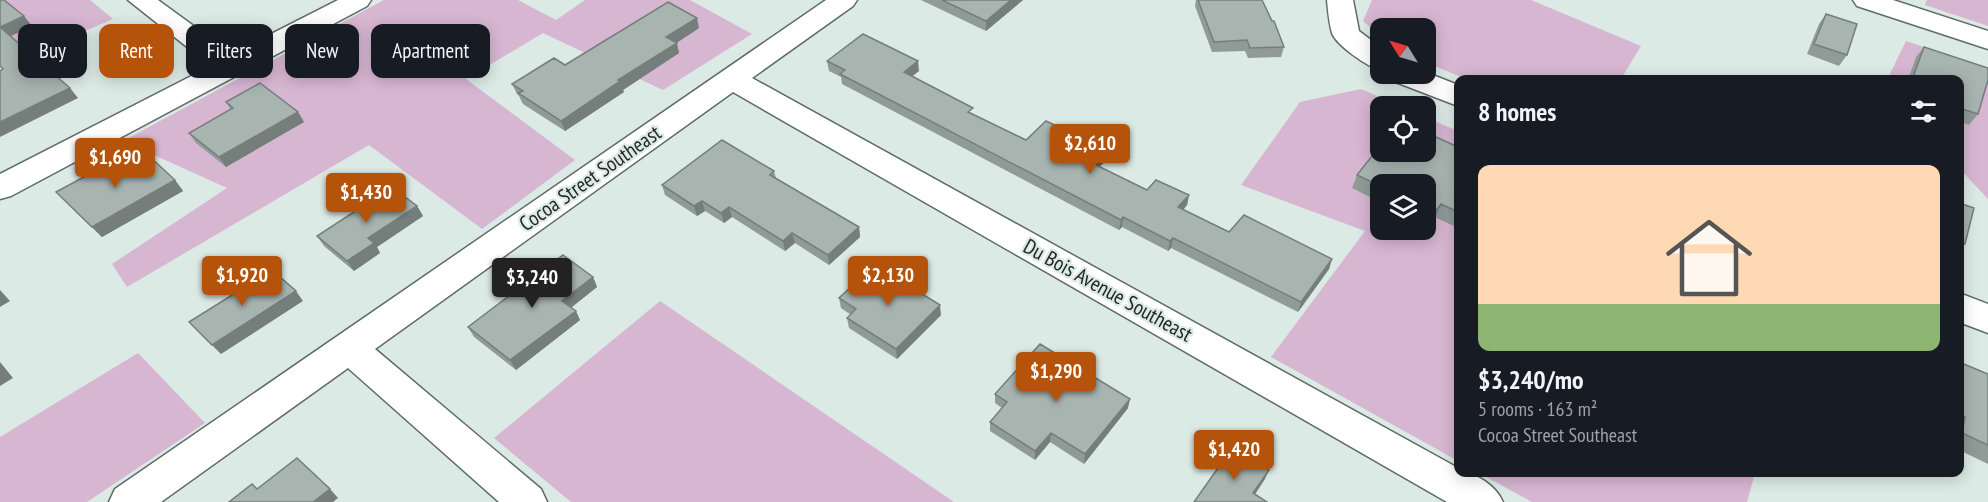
<!DOCTYPE html>
<meta charset="utf-8">
<style>
:root{--surface:#171b24;--page:#20242c;--text:#f1f3f6;--muted:#9ea1a6;--accent:#b45309}
body{margin:0;font-family:"PT Sans Narrow",sans-serif;background:var(--page);color:var(--text);height:100vh;display:flex;flex-direction:column;font-size:22px;white-space:nowrap}
*{box-sizing:border-box;margin:0}
p{font-size:20px;color:var(--muted)}
.icon{flex:none;width:33px;height:33px;fill:none;stroke:currentColor;stroke-width:2;stroke-linecap:round;stroke-linejoin:round}
.map{position:relative;flex:1;overflow:hidden}
.details{position:absolute;left:1454px;top:75px;width:510px;height:402px;display:flex;flex-direction:column;background:var(--surface);border-radius:12px;box-shadow:0 3px 15px #0003}
.details>*{flex:none}
.top-card{position:absolute;left:18px;top:24px;width:570px;height:54px;display:flex;gap:12px}
.needle{width:39px;rotate:307deg}
.tools{position:absolute;left:1370px;top:18px;display:grid;gap:12px}
.tools a{display:grid;place-items:center;width:66px;height:66px;border-radius:12px;background:var(--surface);box-shadow:0 3px 15px #0003;font-size:30px}
.price{position:absolute;translate:-50% -51px;padding:0 14px;border-radius:6px;background:var(--accent);color:#fff;font-size:20px;line-height:39px;filter:drop-shadow(0 2px 3px #0008)}
.price::after{content:'';position:absolute;left:50%;top:36px;width:18px;height:14px;margin-left:-9px;background:inherit;clip-path:polygon(0 0,100% 0,50% 100%)}
.price.active{background:#222;color:#fff}
ul{padding:0;list-style:none}
li{display:grid;align-content:center;gap:12px;height:318px;padding:0 24px}
li span{display:grid;place-items:center;height:186px;border-radius:12px;color:#555}
li>.icon{margin-inline-start:auto}
span .icon{width:108px;height:108px;fill:#fffc;stroke-width:1}
li b{font-size:26px}
h2{display:flex;justify-content:space-between;align-items:center;height:72px;padding:0 24px;font-size:26px}
.pill{padding:0 21px;border-radius:12px;background:var(--surface);box-shadow:0 3px 15px #0003;font-size:21px;line-height:54px}
.pill.active{background:var(--accent);color:#fff}
.map>svg:first-child{display:block}
.green{fill:#d7b6d2;fill-rule:evenodd}
.lines{fill:none;stroke-linecap:round;stroke-linejoin:round}
.street-casing{stroke:#5f6b67;stroke-width:3}
.street{fill:#fff;fill-rule:evenodd}
.wall{fill:#909b97}
.shaded-wall{fill:#757e7b}
.building{fill:#a7b4b0;stroke:#757e7b;stroke-width:1.5}
.labels{text-anchor:middle;dominant-baseline:central;stroke-width:4.5;stroke-linejoin:round;paint-order:stroke}
.street-label{font-size:21px;fill:#1f2422;stroke:#dceae5}
</style>
<div class="map">
<svg width="1988" height="502" viewBox="0 0 1988 502">
<rect width="100%" height="100%" fill="#dceae5"/>
<!-- green -->
<path class="green" d="M0 0H90L113 19 0 67Z
M384 0H518L556 20 585 0H690L752 34 663 90 543 33 466 79 575 160 482 229 369 145 127 287 112 264 227 188 123 141Z
M1372 0H1531L1641 46 1621 79H1466L1425 62V28H1380V36L1363 21Z
M1927 0H1988V26L1925 5Z
M1906 41 1988 69V199L1959 168V80H1887Z
M1361 89 1401 106H1380V152H1425V117L1458 131V461L1271 357 1365 231 1241 185 1300 102ZM1380 184H1425V230H1380Z
M660 301 954 502H571L494 438Z
M138 353 205 423 87 502H0V437Z
M1479 473 1754 472 1755 473 1747 502H1532Z"/>
<g class="lines">
<defs>
<path id="street" d="M128 0H158L232 54 338 0H371L367 6 11 196 0 199V174L211 66Z
M826 0H857L853 6 752 78 1458 468V472C1476 472 1496 486 1503 502H1447L733 92 375 349 541 489 547 502H499L348 368 161 502H109L115 489Z
M1327 0H1353L1359 31 1380 47V70C1368 67 1336 45 1332 33 1329 23 1328 10 1327 0Z
M1853 0H1893L1988 31V49L1857 6Z
M1425 72 1458 85V106L1393 81 1389 74Z
M1959 293 1988 304V333L1959 322Z"/>
</defs>
<!-- street casing -->
<use href="#street" class="street-casing"/>
<!-- street -->
<use href="#street" class="street"/>
</g>
<!-- wall -->
<path class="wall" d="M921 0H1023L986 31Z
M1196 0H1262L1284 47 1281 57 1248 58 1245 51 1212 52 1195 6Z
M1826 14 1847 55 1839 66 1807 54 1819 24Z
M699 28 676 43 679 53 623 90 624 92 565 131 523 104 519 96 517 94 512 84 565 65Z
M1924 47 1988 68V80L1978 114 1969 125 1959 121V80H1908L1916 57Z
M827 61 919 71 912 76 973 114 1026 140 1069 132 1111 146 1110 156 1099 167 1147 190 1189 195 1187 205 1183 210 1229 232 1332 259 1329 269 1298 312 1171 248 1168 251 1122 227 1119 230 842 84 841 77 829 71Z
M226 102 298 112 304 122 226 167 196 143 189 133 231 110Z
M1458 147V228L1435 217 1430 226 1425 223V184H1380V202L1352 188 1357 175Z
M138 161 175 180 183 191 102 237 56 192 99 174Z
M774 171 776 178 859 227 860 237 829 265 795 243 785 251 732 217 724 223 705 211 697 216 665 195 662 185Z
M1959 203 1965 244 1959 250Z
M417 206 423 216 377 247 380 253 354 271 324 246 317 236Z
M593 277 597 287 571 307 580 320 516 370 474 337 468 327Z
M839 298 941 315 897 359 849 328 847 318 851 315 841 308Z
M1959 362 1988 374V464L1959 450Z
M995 394 1128 408 1084 464 1050 442 1035 460 990 431V422L1002 408 995 403Z"/>
<!-- shaded-wall -->
<path class="shaded-wall" d="M1011 0H1023L986 31V21Z
M24 16 32 26 9 37 0 27Z
M697 18 699 28 669 48 666 37Z
M677 43 679 53 623 90 624 92 565 131 561 121 618 80Z
M918 61 919 71 905 82 904 72Z
M70 88 78 98 0 137V122Z
M298 112 304 122 226 167 219 157Z
M1111 146 1110 156 1093 174 1094 164Z
M175 180 183 191 102 237 92 227Z
M1189 195 1187 205 1176 218 1178 207Z
M702 201 705 211 697 216 694 206Z
M1441 204 1435 217 1430 226 1435 212Z
M417 206 423 216 377 247 380 253 354 271 347 261 368 238Z
M729 207 732 217 724 223 721 213Z
M1123 217 1122 227 1119 230 1121 220Z
M859 227 860 237 829 265 828 255Z
M792 233 795 243 785 251 783 241Z
M1173 238 1171 248 1168 251 1170 241Z
M1332 259 1329 269 1298 312 1301 302Z
M593 277 597 287 567 311 562 301Z
M0 290 10 301 0 307Z
M296 291 303 301 221 354 212 345Z
M940 305 941 315 897 359 896 349Z
M576 311 580 320 516 370 510 360Z
M0 362 13 378 0 386Z
M1130 399 1128 408 1084 464 1085 454Z
M1051 433 1050 442 1035 460V451Z
M1269 470 1265 479 1250 502 1253 493Z
M330 489 338 498 333 502H313Z"/>
<!-- building -->
<path class="building" d="M0 0H4L24 16 0 27 70 88 0 122V71L3 69 0 66Z
M942 0H1011L986 21Z
M1198 0H1262L1272 21H1274L1284 47 1250 48 1247 40 1214 42Z
M668 2 697 18 666 37 677 43 618 80 620 81 561 121 518 93 523 91 512 84 554 58 565 65Z
M1826 14 1857 24 1847 55 1814 44Z
M863 34 918 61 904 72 973 108 968 112 1026 140 1046 121 1069 132 1073 128 1111 146 1094 164 1147 190 1156 180 1189 195 1178 207 1229 232 1244 215 1332 259 1301 302 1173 238 1170 241 1123 217 1121 220 840 74 845 70 827 61Z
M1924 47 1988 68V80L1978 114 1959 108V80H1912Z
M260 83 298 112 219 157 189 133 233 108 226 102Z
M1425 132 1458 147V212L1441 204 1435 212 1425 207V184H1380V186L1357 175 1380 146V152H1425Z
M722 140 774 171 770 175 859 227 828 255 792 233 783 241 729 207 721 213 702 201 694 206 662 185Z
M148 155 175 180 92 227 56 192 95 171 99 174 133 156 138 161Z
M392 187 417 206 368 238 374 243 347 261 317 236Z
M1959 203 1974 208 1965 244 1959 242Z
M563 255 593 277 562 301 576 311 510 360 468 327Z
M875 265 940 305 896 349 847 318 856 309 839 298Z
M272 270 296 291 212 345 189 322Z
M1040 344 1130 399 1085 454 1051 433 1035 451 990 422 1007 402 995 394Z
M1959 362 1988 374V445L1962 433 1965 417 1959 415Z
M1232 448 1269 470 1253 493 1267 502H1194Z
M297 458 330 489 313 502H229L252 484 257 489Z"/>
<g class="labels">
<!-- street labels -->
<g class="street-label">
<text transform="translate(590 178) rotate(-35)">Cocoa Street Southeast</text>
<text transform="translate(1108 290) rotate(29)">Du Bois Avenue Southeast</text>
</g>
</g>
</svg>
<div class="tools">
<a><svg class="needle" viewBox="-14 -14 28 28"><path d="M0-13l5 13h-10z" fill="#e53935"/><path d="M0 13l5-13h-10z" fill="#9ea1a6"/></svg></a>
<a><svg class="icon" aria-label="locate" viewBox="0 0 24 24"><circle cx="12" cy="12" r="6"/><path d="M12 2v4M12 18v4M2 12h4M18 12h4"/></svg></a>
<a><svg class="icon" aria-label="layers" viewBox="0 0 24 24"><path d="M12 4l9 5-9 5-9-5zM3 14l9 5 9-5"/></svg></a>
</div>
<b class="price" style="left:1090px;top:175px">$2,610</b>
<b class="price" style="left:115px;top:189px">$1,690</b>
<b class="price" style="left:366px;top:224px">$1,430</b>
<b class="price" style="left:242px;top:307px">$1,920</b>
<b class="price" style="left:888px;top:307px">$2,130</b>
<b class="price active" style="left:532px;top:309px">$3,240</b>
<b class="price" style="left:1056px;top:403px">$1,290</b>
<b class="price" style="left:1234px;top:481px">$1,420</b>
<div class="top-card">
<a class="pill">Buy</a>
<a class="pill active">Rent</a>
<a class="pill">Filters</a>
<a class="pill">New</a>
<a class="pill">Apartment</a>
</div>
<section class="details">
<h2>8 homes<svg class="icon" aria-label="filters" viewBox="0 0 24 24"><path d="M4 7h16M4 17h16"/><circle cx="9" cy="7" r="2"/><circle cx="15" cy="17" r="2"/></svg></h2>
<ul>
<li><span style="background:linear-gradient(#ffd9b3 75%,#8fb573 0)"><svg class="icon" aria-label="home" viewBox="0 0 24 24"><path d="M3 11l9-7 9 7M6 9v11h12V9"/></svg></span><div><b>$3,240/mo</b><p>5 rooms · 163 m²</p><p>Cocoa Street Southeast</p></div></li>
</ul>
</section>
</div>
